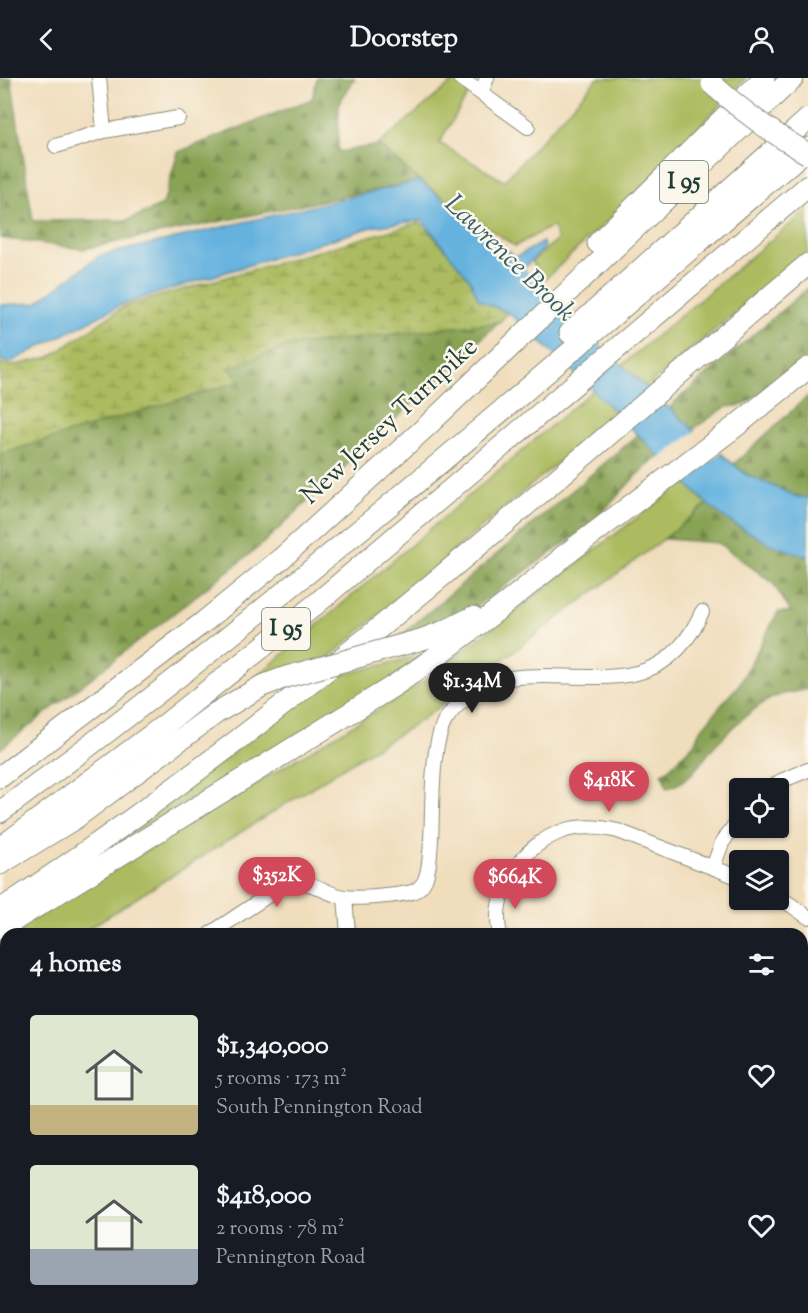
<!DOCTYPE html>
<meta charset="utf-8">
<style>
:root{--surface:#171b24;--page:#20242c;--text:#f1f3f6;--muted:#9ea1a6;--accent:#d1495b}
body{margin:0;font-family:"Sorts Mill Goudy",serif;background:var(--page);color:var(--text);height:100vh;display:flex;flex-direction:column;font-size:22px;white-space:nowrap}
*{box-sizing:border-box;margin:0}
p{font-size:20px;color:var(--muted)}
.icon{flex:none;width:33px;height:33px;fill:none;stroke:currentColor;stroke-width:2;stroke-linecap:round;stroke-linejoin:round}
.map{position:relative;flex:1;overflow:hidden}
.sheet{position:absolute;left:0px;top:850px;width:808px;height:386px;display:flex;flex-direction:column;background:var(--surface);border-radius:18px 18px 0 0;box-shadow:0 2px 4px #0004}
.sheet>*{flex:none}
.buttons{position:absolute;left:729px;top:700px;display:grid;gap:12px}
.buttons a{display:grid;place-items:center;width:60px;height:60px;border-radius:6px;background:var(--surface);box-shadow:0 2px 4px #0004;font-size:30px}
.price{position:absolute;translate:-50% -51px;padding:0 14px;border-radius:21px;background:var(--accent);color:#fff;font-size:20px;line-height:39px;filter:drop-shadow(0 2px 3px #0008)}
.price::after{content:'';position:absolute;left:50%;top:36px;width:18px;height:14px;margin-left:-9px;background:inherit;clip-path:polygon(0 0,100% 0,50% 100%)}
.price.selected{background:#222;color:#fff}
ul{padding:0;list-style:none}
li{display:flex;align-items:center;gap:18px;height:150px;padding:0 30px}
li span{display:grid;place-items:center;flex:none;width:168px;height:120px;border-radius:6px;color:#555}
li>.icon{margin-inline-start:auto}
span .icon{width:72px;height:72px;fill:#fffc;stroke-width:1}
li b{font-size:26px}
h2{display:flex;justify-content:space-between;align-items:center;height:72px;padding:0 30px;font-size:26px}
header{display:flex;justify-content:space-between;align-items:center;height:78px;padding:0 30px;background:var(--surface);font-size:27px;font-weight:800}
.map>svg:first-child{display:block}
.built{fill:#f7cfd3}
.green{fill:#acbb5e;stroke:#667c49;stroke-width:1.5}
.forest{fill:url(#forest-firs);stroke:#547044;stroke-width:1.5}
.wetland{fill:url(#wetland-marsh);stroke:#667c49;stroke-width:1.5}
.water{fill:#65b2df;stroke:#42788a;stroke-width:1.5}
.pier{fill:#f0ddbc}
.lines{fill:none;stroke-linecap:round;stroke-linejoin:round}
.minor-casing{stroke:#888d78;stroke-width:16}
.highway-casing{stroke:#888d78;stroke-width:23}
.minor{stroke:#fff;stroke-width:14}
.highway{stroke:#fff;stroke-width:21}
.highway-bridge-casing{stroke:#888d78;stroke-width:23;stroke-linecap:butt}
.highway-bridge{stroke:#fff;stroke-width:21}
.labels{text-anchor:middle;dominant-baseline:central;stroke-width:5;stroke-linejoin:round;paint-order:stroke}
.shield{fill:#fbf7ec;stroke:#61756b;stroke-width:1.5}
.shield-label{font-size:24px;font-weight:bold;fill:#1f3d34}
.street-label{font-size:26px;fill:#1f3d34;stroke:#fbf7ec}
.water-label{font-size:27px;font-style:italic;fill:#346067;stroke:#fbf7ec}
</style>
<header><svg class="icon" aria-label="back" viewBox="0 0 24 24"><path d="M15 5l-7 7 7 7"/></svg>Doorstep<svg class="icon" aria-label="person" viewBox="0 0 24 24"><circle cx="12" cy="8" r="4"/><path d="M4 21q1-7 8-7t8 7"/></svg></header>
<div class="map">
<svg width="808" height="1235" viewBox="0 0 808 1235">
<defs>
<pattern id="forest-firs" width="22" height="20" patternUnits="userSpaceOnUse" patternTransform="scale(1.5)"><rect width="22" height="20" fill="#89a355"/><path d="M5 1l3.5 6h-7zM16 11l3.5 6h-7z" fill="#6f8647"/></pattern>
<pattern id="wetland-marsh" width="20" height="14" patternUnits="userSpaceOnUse" patternTransform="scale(1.5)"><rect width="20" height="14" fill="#acbb5e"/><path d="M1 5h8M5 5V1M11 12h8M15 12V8" fill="none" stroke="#8b994e"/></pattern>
</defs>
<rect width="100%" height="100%" fill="#fbf7ec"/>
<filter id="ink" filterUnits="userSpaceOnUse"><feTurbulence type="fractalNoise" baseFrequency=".0167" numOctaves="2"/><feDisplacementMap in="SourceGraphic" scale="12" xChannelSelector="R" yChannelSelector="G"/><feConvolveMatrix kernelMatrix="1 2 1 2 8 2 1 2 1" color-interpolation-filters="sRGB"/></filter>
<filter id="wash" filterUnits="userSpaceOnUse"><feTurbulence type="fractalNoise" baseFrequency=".008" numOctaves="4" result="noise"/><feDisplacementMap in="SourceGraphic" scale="24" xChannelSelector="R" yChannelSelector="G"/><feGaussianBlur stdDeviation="1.35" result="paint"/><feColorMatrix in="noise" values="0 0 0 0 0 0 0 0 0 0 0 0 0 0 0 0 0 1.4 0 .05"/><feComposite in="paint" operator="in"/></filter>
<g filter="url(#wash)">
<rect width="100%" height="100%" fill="#f0ddbc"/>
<!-- built -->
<path class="built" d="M425 1230H690L697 1235H421Z"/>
<!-- green -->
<path class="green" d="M598 0H746L622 129 543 203 532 183 558 161 552 148 515 168 420 103 378 67 456 1 473 8 439 65 504 103Z
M808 131V174L646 309 622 287Z
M593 312 616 335 328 580 254 601Z
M685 403 707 426 664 461 416 646 357 681 89 850 78 856H8L414 610Z
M425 576 364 620 113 766 331 600Z
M6 858V898L0 902V861Z"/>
<!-- forest -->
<path class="forest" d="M0 0H11L33 143 128 142 163 127 178 74 312 21 317 0H355L339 25 338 74 378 67 420 103 83 171 0 160Z
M808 210V279L744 327 726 329 693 351 670 330 677 322Z
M499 244 260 468 0 671V376L240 303 229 290 287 268Z
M808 318V419C787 419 750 400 734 386Z
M638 357 659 378 632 402 592 446 462 538 392 565Z
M707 426C738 450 771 468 808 479V611C797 614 782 615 772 620 752 630 733 649 718 664 702 681 691 705 667 710L662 695 668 692 694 666 699 654 740 605 778 534H791L773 505 718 465 664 461Z"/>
<!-- wetland -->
<path class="wetland" d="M420 144 507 236 499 244 287 268 229 290 241 303 0 376V285L11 288 50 279 125 228Z"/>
<!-- water -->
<path class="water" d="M420 103 516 179 543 164 544 170 524 190 531 204 679 339 745 396 798 419H808V479L770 466 729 443 707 426 593 312 510 236 479 222 470 202 422 142 372 149 123 226 9 285 0 282V227L36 225 99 178Z"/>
<!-- pier -->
<path class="pier" d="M698 351 723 373 682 405 658 382Z"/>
</g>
<g filter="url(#ink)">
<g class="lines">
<defs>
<path id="minor" d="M99 0 104 53
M460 0 528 49
M481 15 487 0
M56 68 104 53 178 40
M770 711 781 703 808 692
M713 789 722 765 740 739
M778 818 808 839
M345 819 348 856
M210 856 288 804C314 802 322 815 344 819 359 821 398 818 412 814 418 812 422 808 425 802 430 790 430 775 431 762 433 730 430 668 446 641 454 629 466 619 479 611 500 599 521 598 545 598 615 599 668 610 702 534
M500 856C489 815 523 766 563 753 581 747 600 749 618 753L740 800
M0 984 6 981
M0 1071 6 1075
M802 1202H808
M0 1205 6 1206
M176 1230 212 1235
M413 1235 417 1230"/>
<path id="highway" d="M598 165 764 0
M570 255 808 41
M561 480 736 348 808 290
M423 561 447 552 473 539
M0 699 205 543 282 480 428 347 793 0
M0 734C282 528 543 297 808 70
M0 770 166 646 316 526 808 108
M0 786 74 741 216 635 262 608
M0 832C289 642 545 409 808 186
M0 851 392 609C455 567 514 520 573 471"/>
</defs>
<!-- minor casing -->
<use href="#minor" class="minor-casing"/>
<!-- highway casing -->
<use href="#highway" class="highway-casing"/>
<!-- minor -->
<use href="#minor" class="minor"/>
<!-- highway -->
<use href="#highway" class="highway"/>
<defs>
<path id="highway-bridge" d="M712 6C742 33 773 56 808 76
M262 608 286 599 423 561"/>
</defs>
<!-- highway-bridge casing -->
<use href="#highway-bridge" class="highway-bridge-casing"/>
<!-- highway-bridge -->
<use href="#highway-bridge" class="highway-bridge"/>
</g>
</g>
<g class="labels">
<!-- shield labels -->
<g class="shield">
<rect x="660" y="83" width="48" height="42" rx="4.5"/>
<rect x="262" y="530" width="48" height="42" rx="4.5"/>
</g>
<g class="shield-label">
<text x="684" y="104">I 95</text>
<text x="286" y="551">I 95</text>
</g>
<!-- street labels -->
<g class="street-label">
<text transform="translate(390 344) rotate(-43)">New Jersey Turnpike</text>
</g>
<!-- water labels -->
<g class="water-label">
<text transform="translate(509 181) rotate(44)">Lawrence Brook</text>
</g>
</g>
</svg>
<div class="buttons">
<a><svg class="icon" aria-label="locate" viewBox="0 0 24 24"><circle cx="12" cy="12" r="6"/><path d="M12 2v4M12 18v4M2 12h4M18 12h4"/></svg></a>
<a><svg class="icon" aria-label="layers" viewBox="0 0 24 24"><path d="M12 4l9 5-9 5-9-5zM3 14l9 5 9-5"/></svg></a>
</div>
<b class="price selected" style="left:472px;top:636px">$1.34M</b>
<b class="price" style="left:609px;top:735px">$418K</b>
<b class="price" style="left:277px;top:830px">$352K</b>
<b class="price" style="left:515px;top:832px">$664K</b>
<section class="sheet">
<h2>4 homes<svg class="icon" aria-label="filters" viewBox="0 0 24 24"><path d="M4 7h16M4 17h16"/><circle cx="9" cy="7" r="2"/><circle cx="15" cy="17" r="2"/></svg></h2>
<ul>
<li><span style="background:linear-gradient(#dfe7d0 75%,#c2b280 0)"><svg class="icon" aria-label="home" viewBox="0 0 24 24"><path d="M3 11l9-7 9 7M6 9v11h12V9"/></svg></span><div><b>$1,340,000</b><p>5 rooms · 173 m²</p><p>South Pennington Road</p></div><svg class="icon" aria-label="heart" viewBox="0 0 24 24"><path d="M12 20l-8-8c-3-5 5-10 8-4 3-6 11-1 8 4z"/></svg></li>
<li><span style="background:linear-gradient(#dfe7d0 70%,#9aa5b1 0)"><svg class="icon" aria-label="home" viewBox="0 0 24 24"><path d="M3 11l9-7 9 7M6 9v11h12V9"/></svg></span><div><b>$418,000</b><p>2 rooms · 78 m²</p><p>Pennington Road</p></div><svg class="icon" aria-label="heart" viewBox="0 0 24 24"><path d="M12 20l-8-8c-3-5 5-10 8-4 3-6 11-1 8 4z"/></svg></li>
</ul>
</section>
</div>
